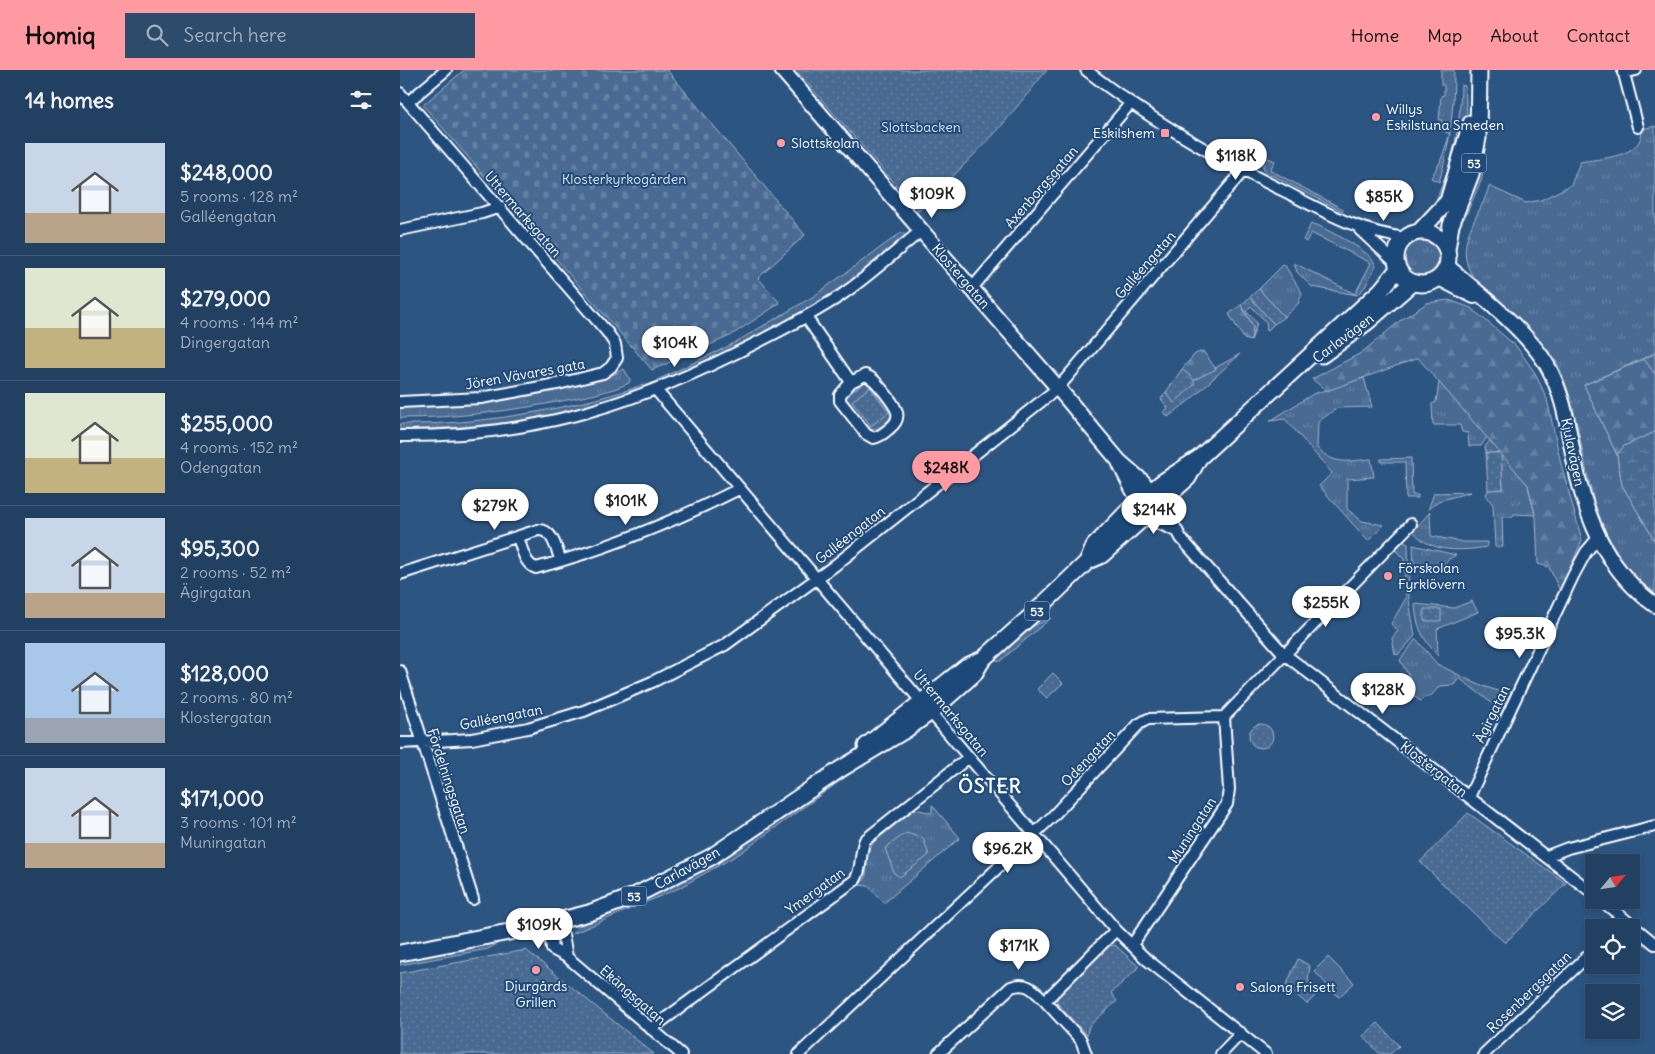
<!DOCTYPE html>
<meta charset="utf-8">
<style>
:root{--surface:#214062;--page:#2d4b6b;--text:#f1f3f6;--muted:#a2afbe;--line:#3e5977;--accent:#ff9aa2}
body{margin:0;font-family:Delius,sans-serif;background:var(--page);color:var(--text);height:100vh;display:flex;flex-direction:column;font-size:19px;white-space:nowrap}
*{box-sizing:border-box;margin:0}
p{font-size:16px;color:var(--muted)}
.icon{flex:none;width:28px;height:28px;fill:none;stroke:currentColor;stroke-width:2;stroke-linecap:round;stroke-linejoin:round}
.map{position:relative;flex:1;overflow:hidden}
.panel{display:flex;flex-direction:column;background:var(--surface);width:400px}
.panel>*{flex:none}
.needle{width:32px;rotate:61deg}
.buttons{position:absolute;left:1185px;top:784px;display:grid;gap:10px}
.buttons a{display:grid;place-items:center;width:55px;height:55px;border-radius:0px;background:var(--surface);box-shadow:0 2px 8px #0003,0 0 0 1px var(--line);font-size:25px}
.price{position:absolute;translate:-50% -42px;padding:0 11px;border-radius:18px;background:#fff;color:#222;font-size:16px;line-height:32px;filter:drop-shadow(0 1px 2px #0008)}
.price::after{content:'';position:absolute;left:50%;top:30px;width:15px;height:11px;margin-left:-8px;background:inherit;clip-path:polygon(0 0,100% 0,50% 100%)}
.price.selected{background:var(--accent);color:#111}
ul{padding:0;list-style:none}
li{display:flex;align-items:center;gap:15px;height:125px;padding:0 25px}
li+li{border-top:1px solid var(--line)}
li span{display:grid;place-items:center;flex:none;width:140px;height:100px;border-radius:0px;color:#555}
li>.icon{margin-inline-start:auto}
span .icon{width:60px;height:60px;fill:#fffc;stroke-width:1}
li b{font-size:21px}
h2{display:flex;justify-content:space-between;align-items:center;height:60px;padding:0 25px;font-size:21px}
header{display:flex;align-items:center;gap:30px;box-sizing:border-box;height:70px;padding:0 25px;background:var(--accent);color:#111}
header strong{font-size:24px}
nav{display:flex;gap:28px;margin-inline-start:auto;font-size:18px}
.search{width:350px;height:45px;background:var(--page);display:flex;align-items:center;gap:12px;box-sizing:border-box;padding:0 18px;border-radius:0px;color:var(--muted);font-size:19px}
main{display:flex;flex:1;min-height:0}
.map>svg:first-child{display:block}
.grass{fill:url(#grass-tufts);stroke:#a4b5c8}
.forest{fill:url(#forest-firs);stroke:#a4b5c8}
.wetland{fill:url(#wetland-marsh);stroke:#a4b5c8}
.cemetery{fill:url(#cemetery-stones);stroke:#a4b5c8}
.park{fill:url(#park-dots);stroke:#a4b5c8}
.garden{fill:#486b92;stroke:#a4b5c8}
.lines{fill:none;stroke-linecap:round;stroke-linejoin:round}
.street-casing{stroke:#fff;stroke-width:14}
.secondary-casing{stroke:#fff;stroke-width:18}
.primary-casing{stroke:#fff;stroke-width:19}
.street{stroke:#1f4a7a;stroke-width:10}
.secondary{stroke:#1f4a7a;stroke-width:14}
.primary{stroke:#1f4a7a;stroke-width:15}
.poi-dot{fill:#ff9aa2;stroke:#1f4a7a;stroke-width:2}
.labels{text-anchor:middle;dominant-baseline:central;stroke-width:4;stroke-linejoin:round;paint-order:stroke}
.shield{fill:#1f4a7a;stroke:#bcc9d7;stroke-width:1}
.shield-label{font-size:12px;font-weight:bold;fill:#fff}
.poi-label{font-size:14px;fill:#fff;stroke:#1f4a7a;text-anchor:start}
.park-label{font-size:14px;fill:#dae1e9;stroke:#1f4a7a}
.street-label{font-size:14px;fill:#fff;stroke:#1f4a7a}
.district-label{font-size:19px;font-weight:bold;letter-spacing:1px;fill:#fff;stroke:#1f4a7a}
</style>
<header>
<strong>Homiq</strong>
<div class="search"><svg class="icon" aria-label="search" viewBox="0 0 24 24"><circle cx="10" cy="10" r="6"/><path d="M15 15l6 6"/></svg>Search here</div>
<nav><a>Home</a><a>Map</a><a>About</a><a>Contact</a></nav>
</header>
<main>
<section class="panel">
<h2>14 homes<svg class="icon" aria-label="filters" viewBox="0 0 24 24"><path d="M4 7h16M4 17h16"/><circle cx="9" cy="7" r="2"/><circle cx="15" cy="17" r="2"/></svg></h2>
<ul>
<li><span style="background:linear-gradient(#c9d6e8 70%,#b9a48a 0)"><svg class="icon" aria-label="home" viewBox="0 0 24 24"><path d="M3 11l9-7 9 7M6 9v11h12V9"/></svg></span><div><b>$248,000</b><p>5 rooms · 128 m²</p><p>Galléengatan</p></div></li>
<li><span style="background:linear-gradient(#dfe7d0 60%,#c2b280 0)"><svg class="icon" aria-label="home" viewBox="0 0 24 24"><path d="M3 11l9-7 9 7M6 9v11h12V9"/></svg></span><div><b>$279,000</b><p>4 rooms · 144 m²</p><p>Dingergatan</p></div></li>
<li><span style="background:linear-gradient(#dfe7d0 65%,#c2b280 0)"><svg class="icon" aria-label="home" viewBox="0 0 24 24"><path d="M3 11l9-7 9 7M6 9v11h12V9"/></svg></span><div><b>$255,000</b><p>4 rooms · 152 m²</p><p>Odengatan</p></div></li>
<li><span style="background:linear-gradient(#c9d6e8 75%,#b9a48a 0)"><svg class="icon" aria-label="home" viewBox="0 0 24 24"><path d="M3 11l9-7 9 7M6 9v11h12V9"/></svg></span><div><b>$95,300</b><p>2 rooms · 52 m²</p><p>Ägirgatan</p></div></li>
<li><span style="background:linear-gradient(#a9c7e8 75%,#9aa5b1 0)"><svg class="icon" aria-label="home" viewBox="0 0 24 24"><path d="M3 11l9-7 9 7M6 9v11h12V9"/></svg></span><div><b>$128,000</b><p>2 rooms · 80 m²</p><p>Klostergatan</p></div></li>
<li><span style="background:linear-gradient(#c9d6e8 75%,#b9a48a 0)"><svg class="icon" aria-label="home" viewBox="0 0 24 24"><path d="M3 11l9-7 9 7M6 9v11h12V9"/></svg></span><div><b>$171,000</b><p>3 rooms · 101 m²</p><p>Muningatan</p></div></li>
</ul>
</section>
<div class="map">
<svg width="1255" height="984" viewBox="0 0 1255 984">
<defs>
<pattern id="grass-tufts" width="24" height="20" patternUnits="userSpaceOnUse" patternTransform="scale(1.25)"><rect width="24" height="20" fill="#486b92"/><path d="M3 7l-1-3M5 7V3M7 7l1-3M15 17l-1-3M17 17v-4M19 17l1-3" fill="none" stroke="#6381a2"/></pattern>
<pattern id="forest-firs" width="22" height="20" patternUnits="userSpaceOnUse" patternTransform="scale(1.25)"><rect width="22" height="20" fill="#486b92"/><path d="M5 1l3.5 6h-7zM16 11l3.5 6h-7z" fill="#6381a2"/></pattern>
<pattern id="wetland-marsh" width="20" height="14" patternUnits="userSpaceOnUse" patternTransform="scale(1.25)"><rect width="20" height="14" fill="#486b92"/><path d="M1 5h8M5 5V1M11 12h8M15 12V8" fill="none" stroke="#6381a2"/></pattern>
<pattern id="cemetery-stones" width="16" height="16" patternUnits="userSpaceOnUse" patternTransform="scale(1.25)"><rect width="16" height="16" fill="#486b92"/><path d="M2 7V4a2 2 0 0 1 4 0v3zM10 15v-3a2 2 0 0 1 4 0v3z" fill="#6381a2"/></pattern>
<pattern id="park-dots" width="8" height="8" patternUnits="userSpaceOnUse" patternTransform="scale(1.25)"><rect width="8" height="8" fill="#486b92"/><path d="M2 2h.1M6 6h.1" fill="none" stroke="#6381a2" stroke-width="1.8" stroke-linecap="round"/></pattern>
</defs>
<rect width="100%" height="100%" fill="#2c5582"/>
<filter id="ink" filterUnits="userSpaceOnUse"><feTurbulence type="fractalNoise" baseFrequency=".02" numOctaves="2"/><feDisplacementMap in="SourceGraphic" scale="10" xChannelSelector="R" yChannelSelector="G"/><feConvolveMatrix kernelMatrix="1 2 1 2 8 2 1 2 1" color-interpolation-filters="sRGB"/></filter>
<g filter="url(#ink)">
<!-- grass -->
<path class="grass" d="M1041 0H1054C1054 39 1050 75 1039 112L1031 108 1040 92 1050 64 1041 60 1042 50H1039L1041 26 1044 25V15H1041Z
M1061 15 1065 16 1067 48 1058 85 1038 136 1032 138C1052 98 1060 60 1061 15Z
M1088 27 1082 109 1065 147 1059 155Z
M1255 56V283L1184 315 1217 385 1222 415 1255 471V523C1248 517 1240 512 1234 506 1228 501 1223 492 1219 485 1179 426 1187 353 1156 291 1152 285 1146 279 1141 274 1121 251 1079 224 1068 197 1057 167 1082 144 1089 116L1126 133 1141 130 1171 115 1180 92C1201 88 1243 88 1242 59Z
M868 88 875 91 870 100 943 139 942 141 866 102 863 97V89Z
M911 154 917 155C932 163 971 180 976 196L965 217 957 225 912 217 897 202 894 193 955 224 971 193 911 163 906 172 903 170Z
M502 162 506 167C483 186 461 206 437 222 382 261 318 288 256 314L257 310 329 276 414 226Z
M1003 187a18 18 0 1 1 36 0a18 18 0 1 1-36 0Z
M884 194 902 223 898 234 884 247 859 219Z
M850 227 874 254 867 261 866 252 851 236 846 241 857 253 851 271 853 256 841 235Z
M840 284 790 330 768 347 763 342 768 338 761 329 766 322 774 332 793 315 794 310Z
M224 299 230 309 229 313C210 322 187 326 167 330 111 341 57 348 0 348V337C59 337 117 331 174 316 191 312 209 308 224 299Z
M964 308 972 337 937 338 918 352 917 378C935 396 948 391 971 389L974 407 947 409V439L962 451 984 455 968 471 919 416 932 403 885 349 870 351 913 324Z
M466 311 472 314 493 343C488 354 480 359 468 360L446 332V326Z
M1039 312 1087 367 1081 376H1069L1068 363 1062 362 1060 355H1033L1032 334 1036 332Z
M243 314 250 316C172 350 84 357 0 360V354C65 355 133 345 196 329 212 324 229 321 243 314Z
M1090 370 1128 415 1135 445 1114 444 1113 447H1102L1103 477H1095L1093 435 1086 425 1088 420 1103 419 1101 383H1086L1085 377Z
M1011 388 1012 425H1018V428H1006L1005 392H981V389Z
M1071 422 1038 431 1028 440 1034 423Z
M1030 442 1031 466 1063 472H1087V477C1062 481 1031 484 1013 461Z
M1003 472 1008 474 1009 530 1015 566 998 585 995 584 992 568 998 561 991 554 1006 528 1004 489 995 480Z
M1013 475 1056 485 1049 489 1043 496 1014 498Z
M1072 531 1078 542 1037 559 1038 586C1023 569 1016 557 1015 534L1054 538Z
M651 548 599 592 595 588 626 559Z
M1016 569 1037 594 1075 613 1109 625 1097 648 1101 640 1059 608 1054 615 1040 616 1030 627H1024L1020 631 1003 617 1010 608 1000 590Z
M458 698 339 784 279 818 172 864 178 856 233 836 238 831 449 701Z
M532 735 560 768 484 833 468 816 459 815 466 808 467 783 474 772 515 739 532 743Z
M104 870 88 879 0 895V889Z"/>
<!-- forest -->
<path class="forest" d="M1049 230 1071 238 1116 276 1135 303 1147 329 1161 394 1182 470 1160 521 1149 497 1138 494 1136 448 1128 415 1018 288 927 321 912 309 961 283 1001 250 1027 233Z
M841 235 853 256 851 271 844 269 829 244Z
M803 281 816 299 794 310 782 299 795 284Z
M1244 289 1255 304V362L1224 376 1217 385 1184 315Z"/>
<!-- wetland -->
<path class="wetland" d="M1255 283V304L1244 289Z
M1255 362V471L1222 415 1217 385 1224 376Z"/>
<!-- cemetery -->
<path class="cemetery" d="M64 0H267L405 165 358 208 380 233 330 266 252 300 23 35Z"/>
<!-- park -->
<path class="park" d="M396 0H647L598 60 519 141Z
M859 219 884 247 874 254 850 227Z
M782 299 794 310V315L774 333 766 322Z
M470 317 489 342 471 356 452 331Z
M1086 383H1101L1103 419 1088 420Z
M1024 539H1041V551H1024Z
M653 603 663 613 647 628 637 619Z
M849 666a12 12 0 1 1 24 0a12 12 0 1 1-24 0Z
M1068 743 1166 813 1105 873 1020 792Z
M506 763 523 768 529 785 500 807 494 803 485 778Z
M715 875 739 897 711 923 717 931 689 956 687 965 657 933V925L707 876Z
M126 880 254 984H0V903Z
M898 889 910 896 908 911 919 922 907 934 886 916Z
M978 953 999 976 990 984H980L963 966Z"/>
<!-- garden -->
<path class="garden" d="M928 887 954 913 939 927 914 901Z"/>
<g class="lines">
<defs>
<path id="street" d="M686 0C747 48 816 88 886 122 927 143 959 162 1006 168
M1223 0 1238 57
M1223 3 1236 0
M0 23 207 262 215 274 217 288 211 297 203 303 162 313 81 328 0 332
M8 32 46 0
M0 160 82 143 100 137
M960 160 997 194
M572 218 730 34
M406 247 451 312 440 325V331L466 364 473 368C480 367 484 363 490 358 505 346 494 335 485 323 478 315 474 308 465 305L451 312
M256 320 716 860 746 889 866 984
M0 366C125 367 223 339 334 284 370 266 406 248 440 226 469 206 495 182 522 160
M759 434 773 453 781 468 883 583 1194 824
M749 443 758 453 776 461
M118 467C122 478 124 494 136 498 207 479 273 452 339 419
M0 504 138 460C153 459 156 479 161 491
M0 601 73 829
M0 673 72 669 128 658 184 641 252 612 325 575 434 496 658 318 843 101
M1069 727 1173 506 1186 482 1197 469
M1147 786 1168 778 1255 756
M1201 830 1255 874
M153 853 150 865 152 879 167 887 281 984
M153 853 163 865 167 887
M732 875 827 734 829 719 824 647
M645 931 681 970 686 984
M251 959 455 810C463 798 459 783 465 770L569 687
M399 984 652 747 739 654 748 649 824 647 1011 454
M538 984 611 917C627 911 634 920 645 931L716 860
M821 984 841 963
M1084 984 1194 880"/>
<path id="secondary" d="M382 0 658 318 719 391 743 412 757 432
M1047 196C1078 223 1127 261 1147 295 1167 330 1169 370 1178 408 1191 460 1211 503 1255 535
M1039 208 1074 226
M720 394 733 420 747 440"/>
<path id="primary" d="M996 188a26 26 0 1 1 52 0a26 26 0 1 1-52 0Z
M1019 162 1048 131 1071 53
M1047 179 1051 155 1071 104 1078 68 1079 0
M922 285 967 252 1013 212
M688 491 694 476 727 442 761 413 799 388 981 220 998 199
M466 676 567 596 583 589
M0 883 130 858 189 843 232 827 311 787 439 700 507 659 531 642 574 604 583 589 632 545 688 491 702 485 788 408 799 388"/>
</defs>
<!-- street casing -->
<use href="#street" class="street-casing"/>
<!-- secondary casing -->
<use href="#secondary" class="secondary-casing"/>
<!-- primary casing -->
<use href="#primary" class="primary-casing"/>
<!-- street -->
<use href="#street" class="street"/>
<!-- secondary -->
<use href="#secondary" class="secondary"/>
<!-- primary -->
<use href="#primary" class="primary"/>
</g>
</g>
<!-- markers -->
<g class="poi-dot">
<circle cx="976" cy="47" r="5"/>
<rect x="760" y="58" width="10" height="10" rx="2.5"/>
<circle cx="381" cy="73" r="5"/>
<circle cx="988" cy="506" r="5"/>
<circle cx="136" cy="900" r="5"/>
<circle cx="840" cy="917" r="5"/>
</g>
<g class="labels">
<!-- shield labels -->
<g class="shield">
<rect x="1061.5" y="83.5" width="25" height="19" rx="4"/>
<rect x="624.5" y="531.5" width="25" height="19" rx="4"/>
<rect x="221.5" y="816.5" width="25" height="19" rx="4"/>
</g>
<g class="shield-label">
<text x="1074" y="93">53</text>
<text x="637" y="541">53</text>
<text x="234" y="826">53</text>
</g>
<!-- poi labels -->
<g class="poi-label">
<text x="986" y="39">Willys<tspan x="986" dy="16">Eskilstuna Smeden</tspan></text>
<text x="755" y="63" text-anchor="end">Eskilshem</text>
<text x="391" y="73">Slottskolan</text>
<text x="998" y="498">Förskolan<tspan x="998" dy="16">Fyrklövern</tspan></text>
<text x="136" y="916" text-anchor="middle">Djurgårds<tspan x="136" dy="16">Grillen</tspan></text>
<text x="850" y="917">Salong Frisett</text>
</g>
<!-- park labels -->
<g class="park-label">
<text x="521" y="57">Slottsbacken</text>
<text x="224" y="109">Klosterkyrkogården</text>
</g>
<!-- street labels -->
<g class="street-label">
<text transform="translate(641 117) rotate(-49)">Axenborgsgatan</text>
<text transform="translate(123 144) rotate(49)">Uttermarksgatan</text>
<text transform="translate(745 195) rotate(-49)">Galléengatan</text>
<text transform="translate(561 206) rotate(49)">Klostergatan</text>
<text transform="translate(943 268) rotate(-37)">Carlavägen</text>
<text transform="translate(125 304) rotate(-10)">Jören Vävares gata</text>
<text transform="translate(1173 382) rotate(78)">Kjulavägen</text>
<text transform="translate(450 465) rotate(-38)">Galléengatan</text>
<text transform="translate(551 643) rotate(50)">Uttermarksgatan</text>
<text transform="translate(1092 644) rotate(-64)">Ägirgatan</text>
<text transform="translate(101 647) rotate(-11)">Galléengatan</text>
<text transform="translate(688 688) rotate(-47)">Odengatan</text>
<text transform="translate(1034 699) rotate(38)">Klostergatan</text>
<text transform="translate(49 711) rotate(72)">Fördelningsgatan</text>
<text transform="translate(792 760) rotate(-57)">Muningatan</text>
<text transform="translate(287 798) rotate(-29)">Carlavägen</text>
<text transform="translate(415 821) rotate(-36)">Ymergatan</text>
<text transform="translate(1129 922) rotate(-44)">Rosenbergsgatan</text>
<text transform="translate(233 925) rotate(41)">Ekängsgatan</text>
</g>
<!-- district labels -->
<g class="district-label">
<text x="590" y="716">ÖSTER</text>
</g>
</g>
</svg>
<div class="buttons">
<a><svg class="needle" viewBox="-14 -14 28 28"><path d="M0-13l5 13h-10z" fill="#e53935"/><path d="M0 13l5-13h-10z" fill="#a2afbe"/></svg></a>
<a><svg class="icon" aria-label="locate" viewBox="0 0 24 24"><circle cx="12" cy="12" r="6"/><path d="M12 2v4M12 18v4M2 12h4M18 12h4"/></svg></a>
<a><svg class="icon" aria-label="layers" viewBox="0 0 24 24"><path d="M12 4l9 5-9 5-9-5zM3 14l9 5 9-5"/></svg></a>
</div>
<b class="price" style="left:836px;top:111px">$118K</b>
<b class="price" style="left:532px;top:149px">$109K</b>
<b class="price" style="left:984px;top:152px">$85K</b>
<b class="price" style="left:275px;top:298px">$104K</b>
<b class="price selected" style="left:546px;top:423px">$248K</b>
<b class="price" style="left:226px;top:456px">$101K</b>
<b class="price" style="left:95px;top:461px">$279K</b>
<b class="price" style="left:754px;top:465px">$214K</b>
<b class="price" style="left:926px;top:558px">$255K</b>
<b class="price" style="left:1120px;top:589px">$95.3K</b>
<b class="price" style="left:983px;top:645px">$128K</b>
<b class="price" style="left:608px;top:804px">$96.2K</b>
<b class="price" style="left:139px;top:880px">$109K</b>
<b class="price" style="left:619px;top:901px">$171K</b>
</div>
</main>
